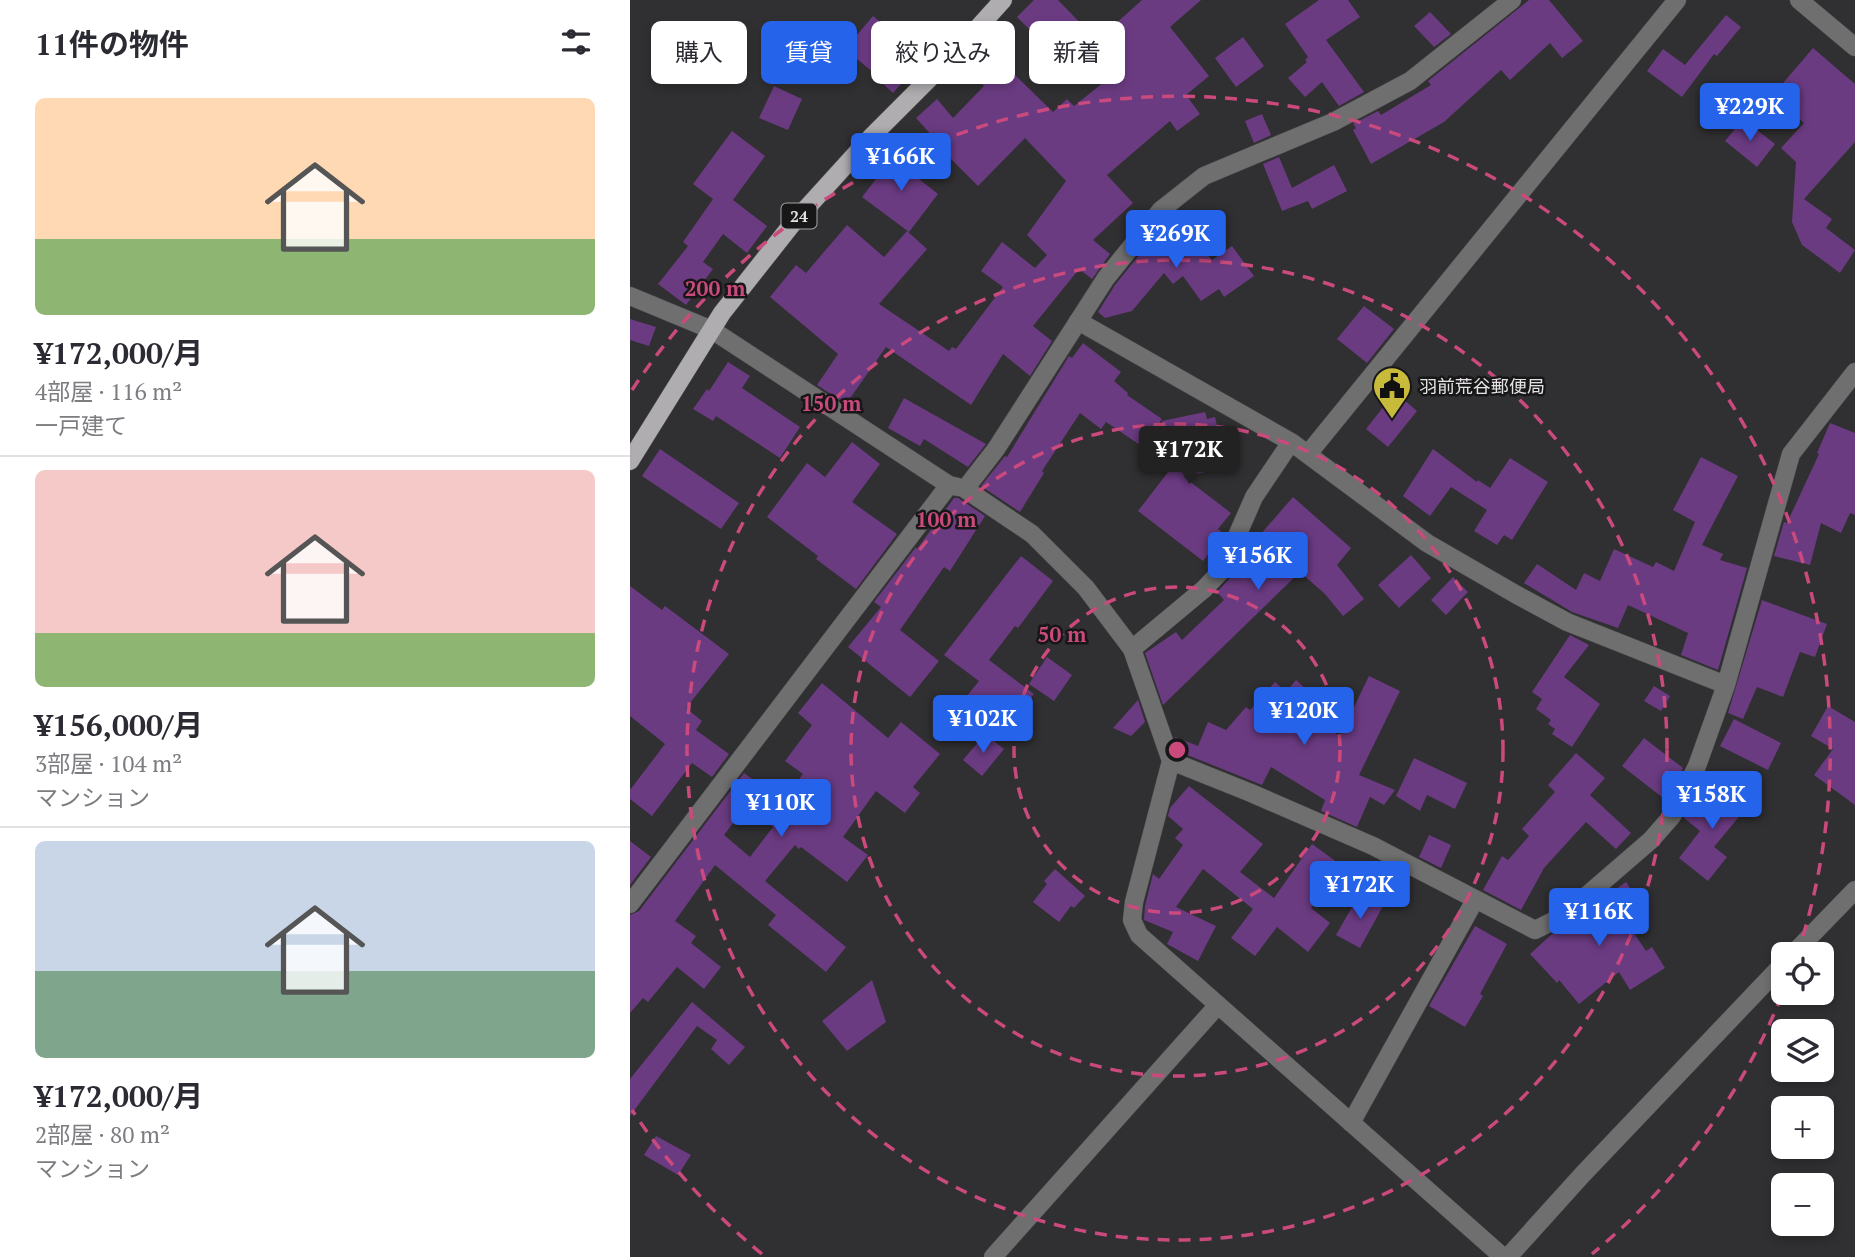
<!DOCTYPE html>
<html lang="ja">
<meta charset="utf-8">
<style>
:root{--surface:#fff;--page:#f7f7f7;--text:#2b2b33;--muted:#7c7c81;--line:#e1e1e2;--accent:#2563eb}
body{margin:0;font-family:"PT Serif","Noto Sans JP",serif;background:var(--page);color:var(--text);height:100vh;display:flex;flex-direction:column;font-size:26px;white-space:nowrap}
*{box-sizing:border-box;margin:0}
p{font-size:23px;color:var(--muted)}
.icon{flex:none;width:38px;height:38px;fill:none;stroke:currentColor;stroke-width:2;stroke-linecap:round;stroke-linejoin:round}
.map{position:relative;flex:1;overflow:hidden}
.details{display:flex;flex-direction:column;background:var(--surface);width:630px}
.details>*{flex:none}
.top-card{position:absolute;left:21px;top:21px;width:665px;height:63px;display:flex;gap:14px}
.fabs{position:absolute;left:1141px;top:942px;display:grid;gap:14px}
.fabs a{display:grid;place-items:center;width:63px;height:63px;border-radius:10px;background:var(--surface);box-shadow:0 4px 10px #0003;font-size:35px}
.price{position:absolute;translate:-50% -60px;padding:0 16px;border-radius:7px;background:var(--accent);color:#fff;font-size:23px;line-height:46px;filter:drop-shadow(0 2px 4px #0008)}
.price::after{content:'';position:absolute;left:50%;top:42px;width:21px;height:16px;margin-left:-10px;background:inherit;clip-path:polygon(0 0,100% 0,50% 100%)}
.price.on{background:#222;color:#fff}
ul{padding:0;list-style:none}
li{display:grid;align-content:center;gap:14px;height:371px;padding:0 35px}
li+li{border-top:2px solid var(--line)}
li span{display:grid;place-items:center;height:217px;border-radius:10px;color:#555}
li>.icon{margin-inline-start:auto}
span .icon{width:126px;height:126px;fill:#fffc;stroke-width:1}
li b{font-size:30px}
h2{display:flex;justify-content:space-between;align-items:center;height:84px;padding:0 35px;font-size:30px}
.pill{padding:0 24px;border-radius:10px;background:var(--surface);box-shadow:0 4px 10px #0003;font-size:24px;line-height:63px}
.pill.on{background:var(--accent);color:#fff}
main{display:flex;flex:1;min-height:0}
.map>svg:first-child{display:block}
.building{fill:#6b3b82;fill-rule:evenodd}
.lines{fill:none;stroke-linecap:round;stroke-linejoin:round}
.minor-casing{stroke:#4d4c4e;stroke-width:19}
.major-casing{stroke:#4d4c4e;stroke-width:19}
.minor{stroke:#6f6f70;stroke-width:18}
.major{stroke:#afadb0;stroke-width:18}
.ring{fill:none;stroke:#ca4a7d;stroke-width:3.5;stroke-dasharray:12 9}
.labels{text-anchor:middle;dominant-baseline:central;stroke-width:5;stroke-linejoin:round;paint-order:stroke}
.shield{fill:#181718;stroke:#a7a5a7;stroke-width:2}
.shield-label{font-size:16px;font-weight:bold;fill:#e4e2e4}
.poi-label{font-size:18px;fill:#e4e2e4;stroke:#181718;text-anchor:start}
.centre{fill:#ca4a7d;stroke:#181718;stroke-width:3.5}
.ring-label{font-size:21px;text-anchor:middle;font-weight:bold;fill:#ca4a7d;stroke:#181718;stroke-width:5;stroke-linejoin:round;paint-order:stroke}
</style>
<main>
<section class="details">
<h2>11件の物件<svg class="icon" aria-label="filters" viewBox="0 0 24 24"><path d="M4 7h16M4 17h16"/><circle cx="9" cy="7" r="2"/><circle cx="15" cy="17" r="2"/></svg></h2>
<ul>
<li><span style="background:linear-gradient(#ffd9b3 65%,#8fb573 0)"><svg class="icon" aria-label="home" viewBox="0 0 24 24"><path d="M3 11l9-7 9 7M6 9v11h12V9"/></svg></span><div><b>¥172,000/月</b><p>4部屋 · 116 m²</p><p>一戸建て</p></div></li>
<li><span style="background:linear-gradient(#f6c9c9 75%,#8fb573 0)"><svg class="icon" aria-label="home" viewBox="0 0 24 24"><path d="M3 11l9-7 9 7M6 9v11h12V9"/></svg></span><div><b>¥156,000/月</b><p>3部屋 · 104 m²</p><p>マンション</p></div></li>
<li><span style="background:linear-gradient(#c9d6e8 60%,#7fa58c 0)"><svg class="icon" aria-label="home" viewBox="0 0 24 24"><path d="M3 11l9-7 9 7M6 9v11h12V9"/></svg></span><div><b>¥172,000/月</b><p>2部屋 · 80 m²</p><p>マンション</p></div></li>
</ul>
</section>
<div class="map">
<svg width="1225" height="1257" viewBox="0 0 1225 1257">
<rect width="100%" height="100%" fill="#302f31"/>
<!-- building -->
<path class="building" d="M404 0H428L461 34 437 57 414 32 408 38 387 17Z
M512 0H571L540 27 579 76 556 95 570 114 547 131 540 121 477 175 503 203 463 240 480 254 462 279 449 269 403 326 422 341 400 376 373 354 341 405 256 347 216 404 187 385 208 354 140 297 166 265 176 273 217 225 254 257 277 231 297 249 249 304 319 351 322 347 326 349 373 287 351 271 372 242 405 268 417 255 397 235 436 181 395 138 348 186 302 140 304 138 286 118 307 99 323 118 354 86 339 70 361 49 386 76 423 112 437 99 444 106 489 70 464 43Z
M689 0H718L730 17 696 40 734 92 709 106 692 82 675 97 658 78 677 62 675 60 678 57 655 24Z
M899 0H919L953 41 932 58 920 43 880 80 871 70 814 122 741 164 723 130 726 128 723 124 748 111 751 115 801 85 798 81Z
M800 12 821 34 804 47 784 26Z
M1096 15 1111 27 1087 56 1084 54 1052 97 1017 71 1033 49 1055 65Z
M243 16 265 34 252 50 279 75 263 93 249 80 251 79 215 49Z
M613 37 634 66 606 87 585 58Z
M1183 48 1225 84V142L1174 199 1202 219 1196 228 1225 250 1210 273 1172 245 1162 222 1166 162 1151 148 1174 123 1142 96Z
M144 86 172 99 158 130 129 118Z
M632 114 641 135 624 143 615 121Z
M1113 119 1145 144 1127 167 1095 141Z
M102 131 135 156 103 200 137 226 117 253 93 234 73 262 83 269 56 305 28 284 58 246 53 242 83 199 63 184Z
M267 152 289 168 284 175 308 194 279 232 232 197Z
M649 157 662 188 704 165 717 191 682 209 678 201 652 211 633 164Z
M547 218 582 260 602 246 624 276 594 297 589 289 571 301 553 276 543 284 534 273 502 311 475 318 468 312 485 285 523 238Z
M734 306 764 329 737 363 707 339Z
M0 319 26 327 19 346 0 340Z
M453 343 491 372 484 381 498 393 497 395 532 419 513 447 476 422 471 429 450 413 412 471 414 473 390 512 351 486 375 456 377 457 439 356 442 358Z
M98 362 120 376 112 388 170 427 150 458 86 416 83 421 63 409 77 389 79 391Z
M765 392 787 411 758 447 736 429Z
M274 398 356 444 338 467 294 439 290 446 258 428Z
M575 412 577 419 585 417 596 467 554 477 601 513 588 529 594 534 573 561 508 511 542 467 532 421Z
M1200 423 1225 433V515L1220 513 1211 533 1191 523 1180 565 1144 556 1154 522 1157 523 1189 454 1187 453Z
M222 442 250 464 222 502 267 534 226 589 186 559 188 556 137 517 177 463 195 477Z
M30 449 109 503 91 529 12 476Z
M803 449 847 482 848 480 860 488 880 458 918 482 882 540 874 535 867 545 844 531 857 510 821 487 800 516 773 496Z
M1071 457 1108 476 1072 545 1093 554 1090 560 1117 568 1088 670 1051 655 1058 633 998 605 988 628 942 612 894 583 907 564 946 590 954 573 970 581 984 549 1023 567 1026 562 1044 571 1065 522 1043 510Z
M663 497 721 548 707 565 734 599 713 616 695 594 670 572 533 705 515 653 546 632 552 640 594 600 587 592 601 577 606 567 634 541 629 536Z
M324 498H328L355 516 320 571 314 567 270 630 309 661 280 697 218 647 251 607 244 602 286 547 287 549Z
M781 555 801 578 769 608 748 585Z
M391 556 423 581 388 628 385 626 359 660 404 694 369 739 328 707 349 681 314 655Z
M823 577 838 592 816 615 801 600Z
M0 586 32 610 35 606 99 654 56 708 72 721 66 730 99 754 82 777 62 763 22 816 0 799V790L35 744 0 716Z
M1132 600 1197 624 1185 657 1170 652 1153 697 1127 687 1113 719 1098 713Z
M940 635 959 645 934 677 970 704 942 747 922 734 925 729 918 724 921 720 906 709 912 699 902 692Z
M417 657 442 675 424 701 399 684Z
M739 676 770 691 729 775 765 790 754 805 740 797 727 827 691 811 695 800 641 767 632 785 550 752 545 737 568 746 578 722 596 730 616 707 620 710 645 682 656 692 666 680 688 700 675 715 710 736Z
M192 683 258 738 271 722 310 754 283 787 290 793 275 813 246 791 213 837 238 855 217 882 171 847 169 849 165 845 135 881 216 947 196 972 138 925 146 915 85 865 45 921 66 936 61 943 91 967 74 989 47 967 18 1002 13 998 0 1013V915L9 911 114 773 152 801 173 774 155 761 182 725 168 713ZM116 806 143 827 120 857 94 835Z
M1024 686 1040 696 1031 711 1014 701Z
M508 700 515 722 501 736 483 728Z
M1198 706 1225 722V805L1184 775 1203 749 1181 736Z
M1104 719 1151 743 1138 770 1090 746Z
M355 734 374 749 352 776 333 760Z
M1014 738 1053 768 1037 801 992 766Z
M946 753 975 778 960 795 1001 833 986 849 956 822 914 868 891 910 853 890 872 856 878 860 899 836 892 829 925 792 918 785Z
M784 758 837 783 825 809 797 795 790 811 766 796Z
M559 786 633 844 610 872 644 898 682 844 711 865 681 908 700 923 678 952 647 927 625 956 601 938 623 909 573 869 546 907 586 926 568 961 537 944 543 932 514 920 515 906 523 874 529 879 553 845 545 838 553 829 538 816 540 808Z
M1103 786 1122 801 1084 847 1097 857 1078 881 1049 858 1070 831 1054 818 1066 794 1084 809Z
M799 835 821 845 811 868 789 857Z
M0 841 21 857 0 885Z
M425 869 455 896 444 908 441 906 429 922 403 902 417 884 414 881Z
M996 882 1014 909 996 921 1016 951 1022 947 1035 968 1000 990 989 972 949 1004 929 980 927 983 900 954 921 935 940 925 966 903Z
M730 893 753 906 730 948 706 935Z
M845 926 877 944 850 994 853 996 835 1027 799 1006Z
M242 980 256 1022 217 1051 192 1021Z
M62 1002 115 1047 99 1065 81 1049 87 1040 67 1026 0 1116V1079Z
M26 1136 61 1155 48 1175 14 1155Z"/>
<g class="lines">
<defs>
<path id="minor" d="M1169 0 1225 47
M0 296 82 330 319 485 328 487
M448 321 661 442 797 543 887 595 937 622 1096 685
M678 454 1047 0
M502 649 574 589 592 570 624 497 661 442
M541 761 621 793 743 846 905 930 933 916 1021 840 1042 816 1067 766 1096 685 1161 454 1225 372
M0 904 319 485
M1163 954 1225 890
M721 1123 845 900
M363 1257 588 1005
M873 1257 509 935 502 920 504 902 541 761 502 649 456 588 402 534 335 489 366 449 476 278 531 210 574 176 703 122 780 81 882 0
M878 1257 953 1174 1153 964"/>
<path id="major" d="M0 461 92 313 163 223 242 136 326 52 373 0"/>
</defs>
<!-- minor casing -->
<use href="#minor" class="minor-casing"/>
<!-- major casing -->
<use href="#major" class="major-casing"/>
<!-- minor -->
<use href="#minor" class="minor"/>
<!-- major -->
<use href="#major" class="major"/>
</g>
<!-- distance rings -->
<g class="ring">
<circle cx="547" cy="750" r="163"/>
<circle cx="547" cy="750" r="326"/>
<circle cx="547" cy="750" r="490"/>
<path d="M1152 995A653 653 0 0 1 962 1254M132 1254A653 653 0 0 1 2 1110M2 390A653 653 0 0 1 1168 952"/>
</g>
<!-- icons -->
<defs>
<symbol id="civic-pin" viewBox="-11 -11 22 30"><path d="M0 17L-7.5 6A9.5 9.5 0 1 1 7.5 6Z" fill="#c8bb3b" stroke="#181718"/><path d="M-.6-6.5H3V-4.5H.6V-3L4-1V1h2V6H-6V1h2V-1L-.6-3ZM-1.2 2.5V6h2.4V2.5Z" fill="#111"/></symbol>
</defs>
<g fill-rule="evenodd">
<use href="#civic-pin" x="740" y="364" width="44" height="60"/>
</g>
<g class="labels">
<!-- shield labels -->
<rect class="shield" x="151.5" y="203.5" width="35" height="25" rx="5"/>
<g class="shield-label">
<text x="169" y="216">24</text>
</g>
<!-- poi labels -->
<g class="poi-label">
<text x="789" y="386">羽前荒谷郵便局</text>
</g>
</g>
<circle cx="547" cy="750" r="10" class="centre"/>
<g class="ring-label">
<text x="85" y="296">200 m</text>
<text x="201" y="411">150 m</text>
<text x="316" y="527">100 m</text>
<text x="432" y="642">50 m</text>
</g>
</svg>
<div class="fabs">
<a><svg class="icon" aria-label="locate" viewBox="0 0 24 24"><circle cx="12" cy="12" r="6"/><path d="M12 2v4M12 18v4M2 12h4M18 12h4"/></svg></a>
<a><svg class="icon" aria-label="layers" viewBox="0 0 24 24"><path d="M12 4l9 5-9 5-9-5zM3 14l9 5 9-5"/></svg></a>
<a>+</a>
<a>−</a>
</div>
<b class="price" style="left:1120px;top:143px">¥229K</b>
<b class="price" style="left:271px;top:193px">¥166K</b>
<b class="price" style="left:546px;top:270px">¥269K</b>
<b class="price on" style="left:559px;top:486px">¥172K</b>
<b class="price" style="left:628px;top:592px">¥156K</b>
<b class="price" style="left:674px;top:747px">¥120K</b>
<b class="price" style="left:353px;top:755px">¥102K</b>
<b class="price" style="left:1082px;top:831px">¥158K</b>
<b class="price" style="left:151px;top:839px">¥110K</b>
<b class="price" style="left:730px;top:921px">¥172K</b>
<b class="price" style="left:969px;top:948px">¥116K</b>
<div class="top-card">
<a class="pill">購入</a>
<a class="pill on">賃貸</a>
<a class="pill">絞り込み</a>
<a class="pill">新着</a>
</div>
</div>
</main>
